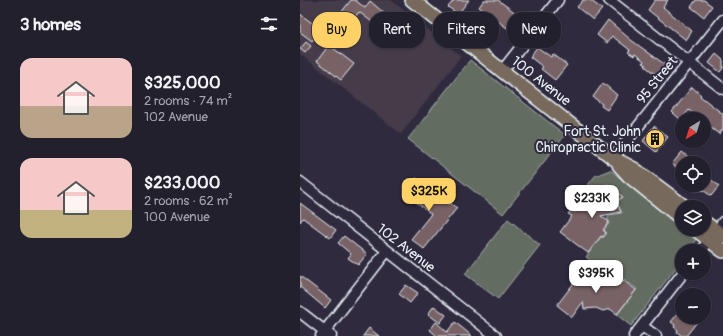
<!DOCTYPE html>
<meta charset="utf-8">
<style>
:root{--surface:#23202e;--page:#2f2d3a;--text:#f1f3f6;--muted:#a3a3aa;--line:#403e4a;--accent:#ffd166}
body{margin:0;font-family:Pangolin,sans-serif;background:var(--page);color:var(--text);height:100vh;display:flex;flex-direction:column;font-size:15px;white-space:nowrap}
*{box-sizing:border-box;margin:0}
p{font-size:13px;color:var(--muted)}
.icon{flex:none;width:22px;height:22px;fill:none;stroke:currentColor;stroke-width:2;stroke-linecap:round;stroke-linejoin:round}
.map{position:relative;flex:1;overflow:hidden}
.details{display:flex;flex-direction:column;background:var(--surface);width:300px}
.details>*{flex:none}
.banner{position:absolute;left:12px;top:12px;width:351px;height:36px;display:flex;gap:8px}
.needle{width:26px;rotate:218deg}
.buttons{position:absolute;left:375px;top:112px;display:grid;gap:8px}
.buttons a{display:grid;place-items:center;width:36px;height:36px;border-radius:50%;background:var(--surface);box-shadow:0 1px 3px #0004,0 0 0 1px var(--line);font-size:20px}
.price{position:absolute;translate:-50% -34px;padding:0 9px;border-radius:8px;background:#fff;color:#222;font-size:13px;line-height:26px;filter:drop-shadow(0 1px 2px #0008)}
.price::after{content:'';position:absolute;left:50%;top:24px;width:12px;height:9px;margin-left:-6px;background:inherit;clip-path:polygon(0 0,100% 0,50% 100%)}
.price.active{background:var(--accent);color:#111}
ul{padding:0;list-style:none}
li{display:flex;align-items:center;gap:12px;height:100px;padding:0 20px}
li span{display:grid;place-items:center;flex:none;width:112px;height:80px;border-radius:12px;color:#555}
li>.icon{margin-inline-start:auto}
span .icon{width:48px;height:48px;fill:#fffc;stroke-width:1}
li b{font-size:17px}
h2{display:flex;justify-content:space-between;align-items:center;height:48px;padding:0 20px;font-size:17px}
.pill{padding:0 14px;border-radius:16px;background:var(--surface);box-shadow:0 1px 3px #0004,0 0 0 1px var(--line);font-size:14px;line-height:36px}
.pill.active{background:var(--accent);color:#111}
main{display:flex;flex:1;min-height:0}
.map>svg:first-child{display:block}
.built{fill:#453b49}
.green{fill:#646c60;stroke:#a6aeac}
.building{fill:#786265;stroke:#e8f1f8}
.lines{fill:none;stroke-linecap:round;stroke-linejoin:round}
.minor-casing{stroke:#e8f1f8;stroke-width:13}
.major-casing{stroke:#e8f1f8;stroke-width:16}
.minor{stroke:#2f2a3d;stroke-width:10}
.major{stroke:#77695c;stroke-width:13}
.labels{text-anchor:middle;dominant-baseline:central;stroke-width:4;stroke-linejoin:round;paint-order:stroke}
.street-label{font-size:14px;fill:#e8f1f8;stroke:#2f2a3d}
.poi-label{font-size:14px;fill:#e8f1f8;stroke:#2f2a3d;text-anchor:end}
</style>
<main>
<section class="details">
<h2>3 homes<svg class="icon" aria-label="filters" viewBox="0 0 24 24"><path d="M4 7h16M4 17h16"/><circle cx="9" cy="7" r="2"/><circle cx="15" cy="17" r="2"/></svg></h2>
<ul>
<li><span style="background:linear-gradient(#f6c9c9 60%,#b9a48a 0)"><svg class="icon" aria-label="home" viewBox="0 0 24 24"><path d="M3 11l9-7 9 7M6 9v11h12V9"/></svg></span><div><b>$325,000</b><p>2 rooms · 74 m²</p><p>102 Avenue</p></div></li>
<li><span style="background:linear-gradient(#f6c9c9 65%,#c2b280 0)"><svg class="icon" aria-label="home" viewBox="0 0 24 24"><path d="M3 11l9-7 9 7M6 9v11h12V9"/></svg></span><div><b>$233,000</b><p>2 rooms · 62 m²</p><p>100 Avenue</p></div></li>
</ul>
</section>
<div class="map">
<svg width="423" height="336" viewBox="0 0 423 336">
<rect width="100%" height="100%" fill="#2f2a3d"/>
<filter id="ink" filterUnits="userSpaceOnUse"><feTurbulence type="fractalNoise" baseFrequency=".025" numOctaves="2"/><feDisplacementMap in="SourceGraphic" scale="8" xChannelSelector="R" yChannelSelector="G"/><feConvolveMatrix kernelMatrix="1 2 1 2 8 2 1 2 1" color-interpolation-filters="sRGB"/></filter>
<g filter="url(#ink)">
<!-- built -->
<path class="built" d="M0 0H91L161 56 101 134 0 54Z"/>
<!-- green -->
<path class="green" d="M170 60 265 135 203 214 108 139Z
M310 170 382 227V229C386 229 388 231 391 234 399 240 394 244 389 251H382V260L331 326 317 315 337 289 324 279 320 284 286 257 301 237 303 238 307 233 304 230 310 222 307 219 310 215 322 213 317 202 323 197 307 184 303 191 292 189V202H289L280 195 295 176Z
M208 219 240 245 198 299 165 274Z"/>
<!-- building -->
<path class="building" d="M51 0H55L65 8 70 1 85 14 76 25 59 12 37 40 26 32Z
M154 0H169L158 14 148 7Z
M184 0H198L217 14 207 28 179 7Z
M283 0H290L302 9 293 20 277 7Z
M355 0H368L363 7 392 31 386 40 348 10Z
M396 0H404L412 6 404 17 391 7Z
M0 14 20 29 12 41 0 32Z
M308 20 331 40 367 66 363 72 366 74 361 79 345 66 346 65 343 63 344 61 335 54 334 56 328 52 330 50 312 36 307 43 297 35Z
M6 42 11 46 5 53 0 49Z
M29 45 54 64 41 80 17 61Z
M237 47 251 57 253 54 267 65 255 80 241 69 243 67 230 57Z
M416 54 423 60V68L420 72 409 63Z
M303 83 317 95 307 110 301 106 302 104 293 97Z
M392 87 401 95 400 96 423 114V129L419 134 404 123V119H399L389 110 381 120 372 112Z
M354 126 368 137 356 152 343 141Z
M382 152 396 163H382V172L372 164Z
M404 174 419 186 411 196 403 190 395 191 388 185H404Z
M116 178 149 204 150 203 157 208 124 249 111 239 131 214 105 193 109 187 107 185 111 181 113 182Z
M307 184 323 197 316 201 321 212 301 216 309 222 303 230 306 233 303 237 301 236 288 253 260 232 272 216 268 214 272 209 275 212 277 209 280 211 285 204 292 209V190L304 191Z
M0 203 36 230 30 238 3 218 0 222Z
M44 236 67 254 58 265 48 258 51 254 38 243Z
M292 267 297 272 299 269 320 285 323 280 336 290 317 314 310 309 303 311 296 308 284 309 283 302 272 317 257 305 280 275 284 277Z
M0 276 31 300 25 308 0 287Z
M106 285 118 293 110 303 99 294Z
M134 306 146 315 140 323 128 314Z
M382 308V317H390L397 322 386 336H382L377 332 378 330 374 327 375 325 371 322Z
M136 322 147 332 155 322 172 336H137L130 330Z
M69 328 79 336H63Z"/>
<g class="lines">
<defs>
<path id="minor" d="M309 0 423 89
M202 71 258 0
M313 158 423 20
M0 182 196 336
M401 251 423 222
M0 312 31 336
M342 326 356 336
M21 336 87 251
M334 336 383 273"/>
<path id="major" d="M112 0 313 158 334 169 385 207
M319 165 329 176 382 219
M404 222 423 236
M395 229 423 251"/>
</defs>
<!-- minor casing -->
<use href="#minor" class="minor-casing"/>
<!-- major casing -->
<use href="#major" class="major-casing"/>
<!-- minor -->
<use href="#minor" class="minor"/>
<!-- major -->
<use href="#major" class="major"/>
</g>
</g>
<!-- icons -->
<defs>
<symbol id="building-disc" viewBox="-11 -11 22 22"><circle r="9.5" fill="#ffd166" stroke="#2f2a3d"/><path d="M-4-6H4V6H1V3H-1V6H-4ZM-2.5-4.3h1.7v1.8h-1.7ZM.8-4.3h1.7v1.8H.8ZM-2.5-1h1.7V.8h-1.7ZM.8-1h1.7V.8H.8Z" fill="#111"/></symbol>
</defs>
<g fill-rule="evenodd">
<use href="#building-disc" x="344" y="128" width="22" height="22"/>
</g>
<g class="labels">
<!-- street labels -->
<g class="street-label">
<text transform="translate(357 80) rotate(-51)">95 Street</text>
<text transform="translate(241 81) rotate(38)">100 Avenue</text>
<text transform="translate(106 248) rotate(38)">102 Avenue</text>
</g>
<!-- poi labels -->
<g class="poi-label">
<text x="341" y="131">Fort St. John<tspan x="341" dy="16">Chiropractic Clinic</tspan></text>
</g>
</g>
</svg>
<div class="buttons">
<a><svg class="needle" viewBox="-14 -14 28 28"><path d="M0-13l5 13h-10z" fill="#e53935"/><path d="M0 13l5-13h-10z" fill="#a3a3aa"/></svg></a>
<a><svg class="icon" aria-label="locate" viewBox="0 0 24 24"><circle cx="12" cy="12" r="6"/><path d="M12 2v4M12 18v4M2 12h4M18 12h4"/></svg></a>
<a><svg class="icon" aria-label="layers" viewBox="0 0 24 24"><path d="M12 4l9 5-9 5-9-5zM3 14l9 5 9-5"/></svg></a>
<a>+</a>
<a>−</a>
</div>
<b class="price active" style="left:129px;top:212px">$325K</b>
<b class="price" style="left:292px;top:219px">$233K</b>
<b class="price" style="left:296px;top:294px">$395K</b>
<div class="banner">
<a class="pill active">Buy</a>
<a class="pill">Rent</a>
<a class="pill">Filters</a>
<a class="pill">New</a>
</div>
</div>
</main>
